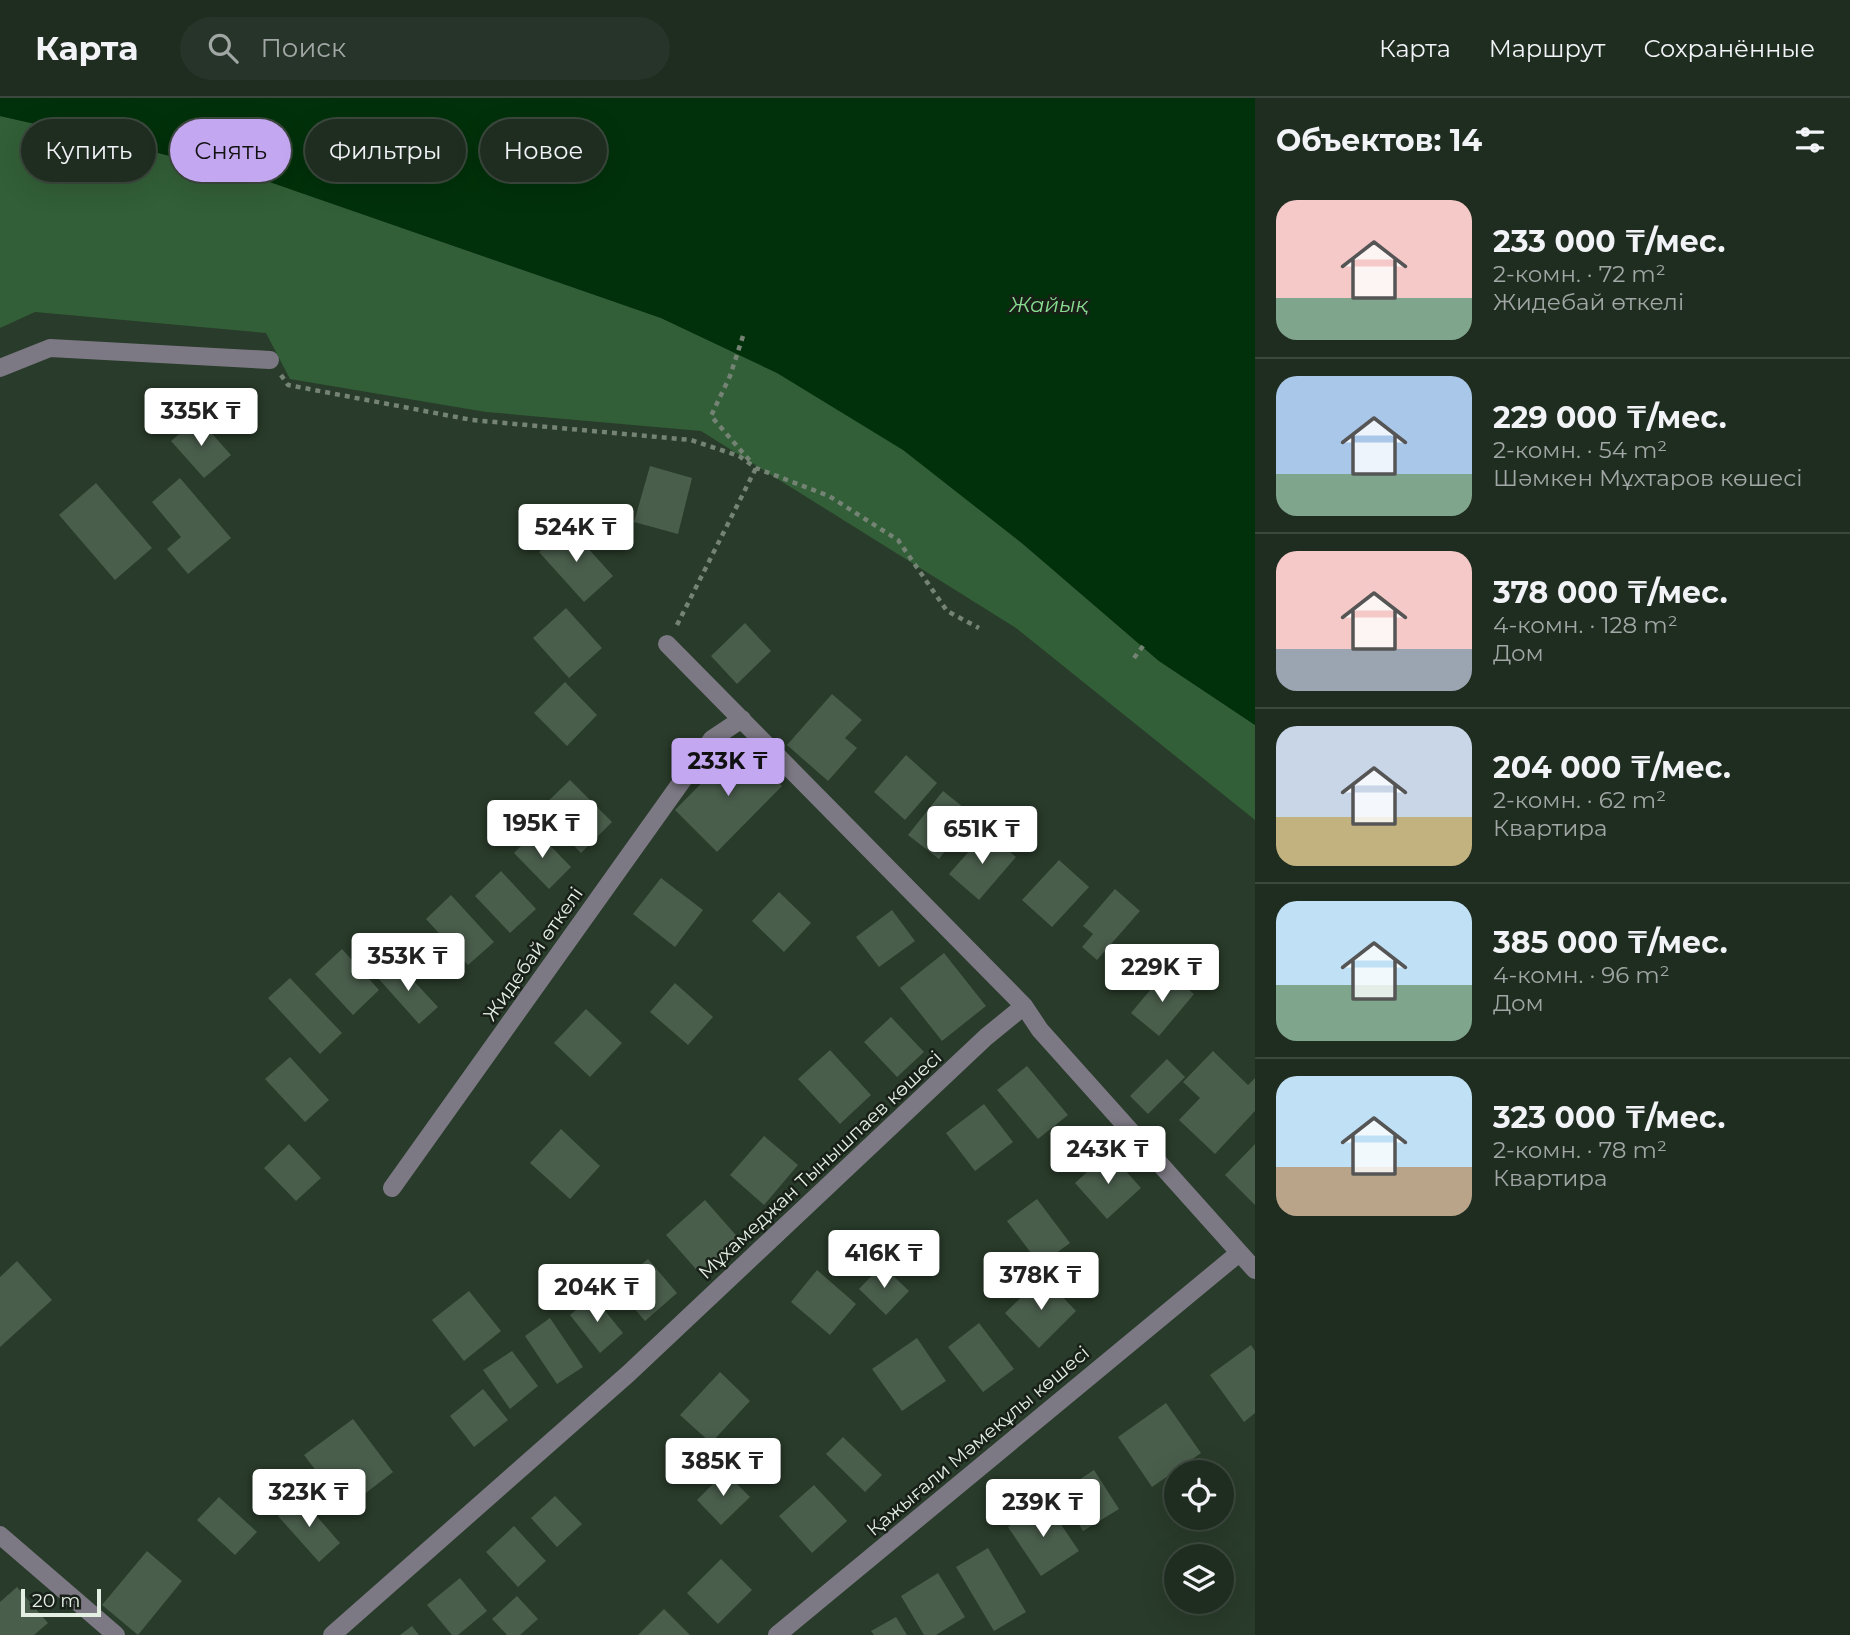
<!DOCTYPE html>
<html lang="ru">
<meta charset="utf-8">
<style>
:root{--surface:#1f2c20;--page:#273429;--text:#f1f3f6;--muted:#a1a7a5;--line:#3c483e;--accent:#c4a7f1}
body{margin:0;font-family:Montserrat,sans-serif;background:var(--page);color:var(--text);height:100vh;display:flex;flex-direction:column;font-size:26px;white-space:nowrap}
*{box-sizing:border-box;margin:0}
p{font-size:23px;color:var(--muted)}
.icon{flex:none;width:38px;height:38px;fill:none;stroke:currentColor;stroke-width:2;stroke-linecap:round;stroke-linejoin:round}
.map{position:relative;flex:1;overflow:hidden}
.side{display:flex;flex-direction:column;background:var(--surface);width:595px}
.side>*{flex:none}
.hud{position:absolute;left:21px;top:21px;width:665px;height:63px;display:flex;gap:14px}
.controls{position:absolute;left:1164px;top:1362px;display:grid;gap:14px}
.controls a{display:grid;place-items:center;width:70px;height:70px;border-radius:50%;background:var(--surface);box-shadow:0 7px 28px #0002,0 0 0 2px var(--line);font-size:35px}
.scale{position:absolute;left:21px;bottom:18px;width:80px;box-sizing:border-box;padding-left:7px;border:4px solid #e4efe4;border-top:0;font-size:19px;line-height:24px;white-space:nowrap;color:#e4efe4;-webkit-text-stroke:5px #182018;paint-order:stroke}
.price{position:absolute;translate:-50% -60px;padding:0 16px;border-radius:7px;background:#fff;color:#222;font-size:23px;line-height:46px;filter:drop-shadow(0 2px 4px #0008)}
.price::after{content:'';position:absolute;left:50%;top:42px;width:21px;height:16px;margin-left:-10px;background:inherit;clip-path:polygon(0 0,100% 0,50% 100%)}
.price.selected{background:var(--accent);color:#111}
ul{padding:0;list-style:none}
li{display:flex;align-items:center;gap:21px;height:175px;padding:0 21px}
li+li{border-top:2px solid var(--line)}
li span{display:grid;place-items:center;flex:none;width:196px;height:140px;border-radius:21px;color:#555}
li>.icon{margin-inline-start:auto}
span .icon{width:84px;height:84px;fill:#fffc;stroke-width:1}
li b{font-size:30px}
h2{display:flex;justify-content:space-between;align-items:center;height:84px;padding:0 21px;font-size:30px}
.chip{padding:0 24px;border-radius:32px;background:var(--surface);box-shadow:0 7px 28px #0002,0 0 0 2px var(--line);font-size:24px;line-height:63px}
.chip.selected{background:var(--accent);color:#111}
header{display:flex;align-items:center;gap:42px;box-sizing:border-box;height:98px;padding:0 35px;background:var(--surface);border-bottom:2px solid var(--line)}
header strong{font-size:33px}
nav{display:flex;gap:38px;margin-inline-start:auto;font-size:24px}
.search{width:490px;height:63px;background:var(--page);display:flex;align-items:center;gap:18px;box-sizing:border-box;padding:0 24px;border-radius:38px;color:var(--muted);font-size:26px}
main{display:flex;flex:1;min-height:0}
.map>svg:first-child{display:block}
.green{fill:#325f37}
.water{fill:#00310a}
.building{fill:#4a5e4c}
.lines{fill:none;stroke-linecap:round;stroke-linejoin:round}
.path{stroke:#748374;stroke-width:4.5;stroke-dasharray:5 5;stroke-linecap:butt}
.minor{stroke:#7d7984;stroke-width:18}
.labels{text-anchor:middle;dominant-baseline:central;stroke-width:5;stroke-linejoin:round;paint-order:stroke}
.street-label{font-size:19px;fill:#e4efe4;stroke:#182018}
.water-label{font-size:21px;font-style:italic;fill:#87dc90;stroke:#182018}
</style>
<header>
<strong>Карта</strong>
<div class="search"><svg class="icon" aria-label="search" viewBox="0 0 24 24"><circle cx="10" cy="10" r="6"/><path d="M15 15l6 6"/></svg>Поиск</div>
<nav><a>Карта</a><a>Маршрут</a><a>Сохранённые</a></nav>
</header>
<main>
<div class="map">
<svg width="1255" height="1537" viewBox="0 0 1255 1537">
<rect width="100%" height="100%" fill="#293b2a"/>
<!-- green -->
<path class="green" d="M0 18 119 45 264 82 661 220 778 275 903 351 1023 446 1159 563 1255 627V722L1016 530 701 333 486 314 290 281 266 235 35 214 0 230Z"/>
<!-- water -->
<path class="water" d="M0 0H1255V627L1159 563 1023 446 903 352 777 275 661 220 264 82 119 45 0 18Z"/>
<!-- building -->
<path class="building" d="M198 320 231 357 204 380 171 343Z
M650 368 692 380 678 436 634 424Z
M180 380 231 440 188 476 167 451 181 439 152 404Z
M96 385 152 450 115 482 59 417Z
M568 428 613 478 584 504 539 454Z
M566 510 602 550 569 580 533 540Z
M745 525 771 553 737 586 711 558Z
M565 584 597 617 567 648 534 615Z
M832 596 862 622 845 640 857 650 828 683 787 647Z
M740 646 782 688 717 754 675 712Z
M906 657 937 685 905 722 874 694Z
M570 682 612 724 581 755 539 712Z
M943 693 973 717 939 761 908 737Z
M536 733 571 769 549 791 514 755Z
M986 734 1016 759 979 802 949 776Z
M1059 762 1089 789 1052 829 1022 802Z
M501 773 536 811 510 835 475 798Z
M661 780 703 812 675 849 633 816Z
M1115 791 1140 813 1097 862 1082 849 1093 836 1083 828Z
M779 794 811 825 784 854 752 823Z
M451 797 494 844 468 867 426 821Z
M892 812 915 843 879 869 856 839Z
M342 851 379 892 353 917 315 876Z
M944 855 986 908 942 943 900 890Z
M396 864 438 909 419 926 378 880Z
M1166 873 1194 896 1159 938 1131 915Z
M290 880 342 935 320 956 268 900Z
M675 885 713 919 688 947 650 914Z
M586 911 622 945 590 979 554 945Z
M891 919 924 954 897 979 864 944Z
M830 952 871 997 840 1026 798 981Z
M1213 953 1248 987 1255 980V1013L1215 1056 1179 1022 1200 1000 1183 984Z
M290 959 329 1002 305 1024 265 981Z
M1167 961 1185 979 1148 1016 1130 998Z
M1027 968 1068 1017 1038 1041 997 992Z
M984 1006 1013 1044 975 1073 946 1035Z
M561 1031 600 1068 570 1101 530 1065Z
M764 1038 798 1067 764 1107 730 1077Z
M289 1046 321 1080 296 1103 264 1070Z
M1255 1046V1107L1225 1077Z
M1109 1054 1141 1090 1107 1121 1075 1085Z
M1037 1101 1070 1145 1040 1167 1007 1123Z
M705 1102 741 1143 701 1177 666 1137Z
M648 1161 677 1195 645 1223 615 1188Z
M17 1163 52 1202 0 1249V1179Z
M882 1167 909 1193 886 1217 859 1191Z
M817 1172 856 1206 830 1237 791 1204Z
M1043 1178 1076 1213 1039 1250 1005 1215Z
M469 1193 501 1233 464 1263 432 1222Z
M593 1198 623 1235 600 1255 570 1217Z
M550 1220 583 1269 557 1286 525 1238Z
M979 1225 1014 1271 983 1294 948 1249Z
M917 1240 946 1283 902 1313 872 1271Z
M1251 1247 1255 1253V1315L1244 1324 1210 1277Z
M512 1253 538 1288 510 1311 483 1272Z
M720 1274 750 1303 711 1345 680 1317Z
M483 1291 508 1322 474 1349 450 1318Z
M1166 1305 1201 1355 1152 1389 1118 1339Z
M353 1321 393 1374 345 1411 304 1357Z
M843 1339 882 1377 865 1394 826 1356Z
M1094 1372 1119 1411 1083 1433 1059 1395Z
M725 1374 750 1399 721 1427 697 1402Z
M814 1387 847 1423 812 1455 779 1418Z
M555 1398 582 1426 557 1449 531 1420Z
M219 1399 257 1434 235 1457 197 1422Z
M300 1399 340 1445 319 1464 278 1418Z
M1045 1403 1079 1453 1041 1478 1008 1429Z
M514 1428 546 1463 518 1489 486 1454Z
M988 1450 1026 1514 994 1533 956 1469Z
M147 1453 182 1483 138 1537 102 1507Z
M721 1461 752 1492 718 1526 687 1495Z
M938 1475 965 1519 936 1537H924L901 1498Z
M460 1480 487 1513 458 1537H452L427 1507Z
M17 1489 48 1525 34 1537H0V1504Z
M517 1498 538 1521 520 1537H507L492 1521Z
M664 1511 690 1537H638Z
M896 1519 907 1537H874L871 1533Z
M412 1528 419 1537H400Z"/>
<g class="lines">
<!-- path -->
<path class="path" d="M743 238 730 278 711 318 750 363
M281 277 288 287 472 322 691 342 739 358 756 370 829 398 898 442 947 513 979 530
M677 527 756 370
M1134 560 1146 544"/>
<!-- minor -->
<path class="minor" d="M0 270 50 250 270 262
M667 546 1024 908 1040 932 1255 1172
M392 1090 712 641 742 621
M0 1437 116 1537
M332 1537 628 1276 986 939 1024 908
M777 1537 1239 1155"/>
</g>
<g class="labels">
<!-- street labels -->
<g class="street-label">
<text transform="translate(533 856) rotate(-55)">Жидебай өткелі</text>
<text transform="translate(820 1067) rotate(-43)">Мұхамеджан Тынышпаев көшесі</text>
<text transform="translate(978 1343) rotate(-40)">Қажығали Мәмекұлы көшесі</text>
</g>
<!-- water labels -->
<g class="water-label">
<text x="1049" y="206">Жайық</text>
</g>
</g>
</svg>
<div class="controls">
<a><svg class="icon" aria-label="locate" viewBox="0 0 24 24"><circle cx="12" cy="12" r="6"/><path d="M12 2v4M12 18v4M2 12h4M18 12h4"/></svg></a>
<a><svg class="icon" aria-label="layers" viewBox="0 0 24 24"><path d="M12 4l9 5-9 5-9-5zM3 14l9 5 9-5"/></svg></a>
</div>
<div class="scale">20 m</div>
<b class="price" style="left:201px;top:350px">335K ₸</b>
<b class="price" style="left:576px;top:466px">524K ₸</b>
<b class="price selected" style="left:728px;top:700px">233K ₸</b>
<b class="price" style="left:542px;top:762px">195K ₸</b>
<b class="price" style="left:982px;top:768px">651K ₸</b>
<b class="price" style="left:408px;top:895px">353K ₸</b>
<b class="price" style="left:1162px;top:906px">229K ₸</b>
<b class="price" style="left:1108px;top:1088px">243K ₸</b>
<b class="price" style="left:884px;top:1192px">416K ₸</b>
<b class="price" style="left:1041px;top:1214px">378K ₸</b>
<b class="price" style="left:597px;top:1226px">204K ₸</b>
<b class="price" style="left:723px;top:1400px">385K ₸</b>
<b class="price" style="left:309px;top:1431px">323K ₸</b>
<b class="price" style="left:1043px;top:1441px">239K ₸</b>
<div class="hud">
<a class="chip">Купить</a>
<a class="chip selected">Снять</a>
<a class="chip">Фильтры</a>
<a class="chip">Новое</a>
</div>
</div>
<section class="side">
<h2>Объектов: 14<svg class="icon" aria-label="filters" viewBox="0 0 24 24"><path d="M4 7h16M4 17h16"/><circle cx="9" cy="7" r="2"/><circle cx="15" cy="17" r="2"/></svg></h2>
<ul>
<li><span style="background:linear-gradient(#f6c9c9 70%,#7fa58c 0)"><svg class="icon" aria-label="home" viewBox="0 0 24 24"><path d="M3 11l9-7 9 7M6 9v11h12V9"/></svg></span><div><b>233 000 ₸/мес.</b><p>2-комн. · 72 m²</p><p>Жидебай өткелі</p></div></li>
<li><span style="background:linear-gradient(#a9c7e8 70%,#7fa58c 0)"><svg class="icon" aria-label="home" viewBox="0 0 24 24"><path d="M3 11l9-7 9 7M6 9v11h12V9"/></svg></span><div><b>229 000 ₸/мес.</b><p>2-комн. · 54 m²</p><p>Шәмкен Мұхтаров көшесі</p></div></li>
<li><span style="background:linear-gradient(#f6c9c9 70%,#9aa5b1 0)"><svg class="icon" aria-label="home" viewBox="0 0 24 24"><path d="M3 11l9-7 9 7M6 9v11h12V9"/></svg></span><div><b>378 000 ₸/мес.</b><p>4-комн. · 128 m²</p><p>Дом</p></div></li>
<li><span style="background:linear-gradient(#c9d6e8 65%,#c2b280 0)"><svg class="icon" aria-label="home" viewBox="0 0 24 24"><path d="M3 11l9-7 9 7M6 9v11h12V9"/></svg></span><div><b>204 000 ₸/мес.</b><p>2-комн. · 62 m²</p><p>Квартира</p></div></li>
<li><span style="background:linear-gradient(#bfe0f5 60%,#7fa58c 0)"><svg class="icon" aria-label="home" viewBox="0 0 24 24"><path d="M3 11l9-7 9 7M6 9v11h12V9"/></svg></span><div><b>385 000 ₸/мес.</b><p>4-комн. · 96 m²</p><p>Дом</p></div></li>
<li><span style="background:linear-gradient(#bfe0f5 65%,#b9a48a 0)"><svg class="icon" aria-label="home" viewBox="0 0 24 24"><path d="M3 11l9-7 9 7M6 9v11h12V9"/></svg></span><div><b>323 000 ₸/мес.</b><p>2-комн. · 78 m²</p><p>Квартира</p></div></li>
</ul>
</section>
</main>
